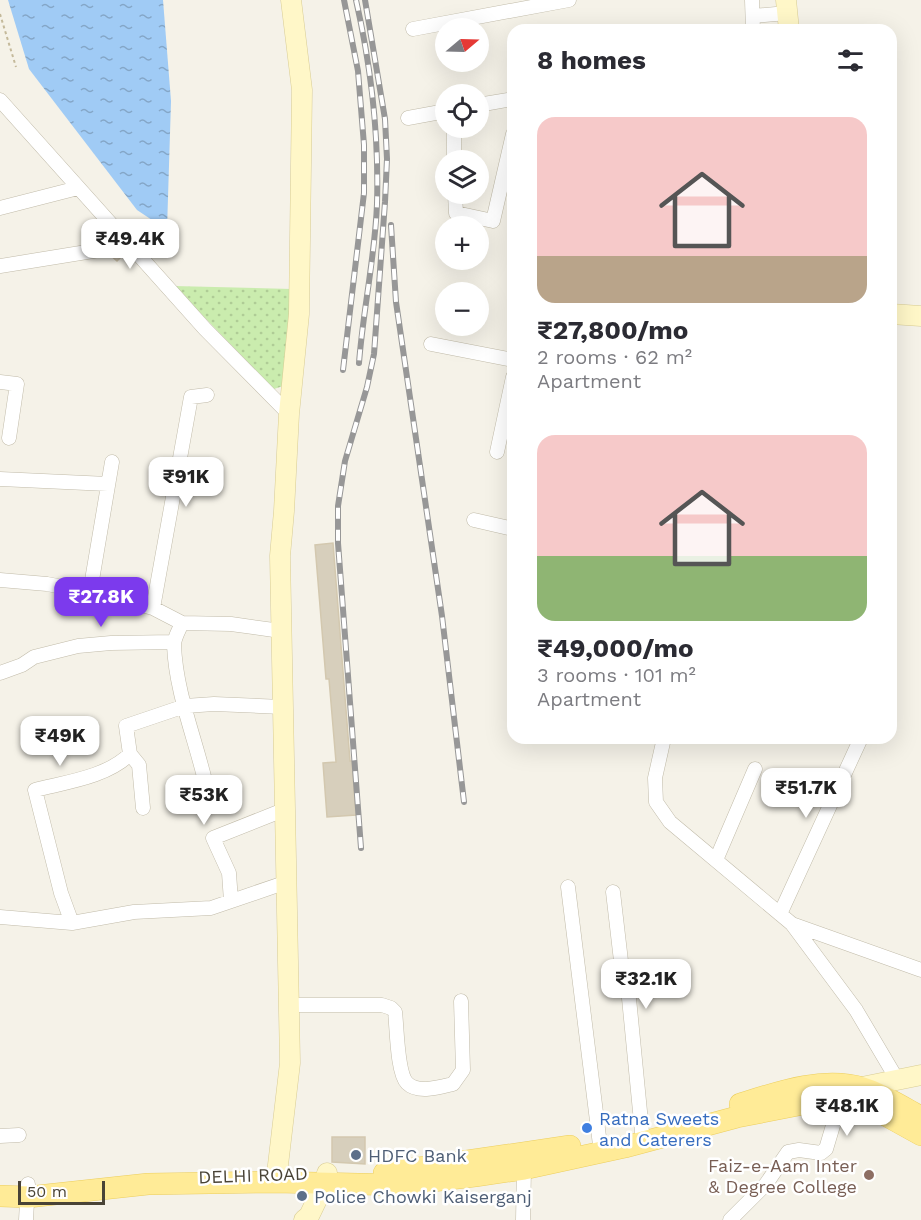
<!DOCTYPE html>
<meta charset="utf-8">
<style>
:root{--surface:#fff;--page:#f7f7f7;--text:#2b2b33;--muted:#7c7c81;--accent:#7c3aed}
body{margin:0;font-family:"Work Sans",sans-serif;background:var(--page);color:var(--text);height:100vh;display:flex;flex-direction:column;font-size:22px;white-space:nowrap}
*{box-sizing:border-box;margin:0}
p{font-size:20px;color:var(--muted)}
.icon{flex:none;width:33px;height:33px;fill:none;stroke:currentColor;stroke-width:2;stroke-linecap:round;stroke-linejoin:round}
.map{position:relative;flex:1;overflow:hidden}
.sheet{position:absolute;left:507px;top:24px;width:390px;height:720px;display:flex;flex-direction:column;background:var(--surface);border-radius:18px;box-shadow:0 6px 24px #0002}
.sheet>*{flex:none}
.needle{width:39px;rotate:71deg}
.tools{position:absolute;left:435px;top:18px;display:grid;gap:12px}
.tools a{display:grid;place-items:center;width:54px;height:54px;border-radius:50%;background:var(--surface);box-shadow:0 6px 24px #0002;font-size:30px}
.scale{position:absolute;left:18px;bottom:15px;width:87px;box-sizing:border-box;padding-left:6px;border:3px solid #494336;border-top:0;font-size:16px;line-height:21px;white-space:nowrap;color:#494336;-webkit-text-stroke:4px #fff;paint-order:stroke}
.price{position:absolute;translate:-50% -51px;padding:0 14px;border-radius:12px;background:#fff;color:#222;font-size:20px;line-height:39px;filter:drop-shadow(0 2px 3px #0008)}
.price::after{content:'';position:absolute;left:50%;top:36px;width:18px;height:14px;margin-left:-9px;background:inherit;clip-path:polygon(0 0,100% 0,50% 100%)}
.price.on{background:var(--accent);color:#fff}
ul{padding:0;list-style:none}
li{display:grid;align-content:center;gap:12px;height:318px;padding:0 30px}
li span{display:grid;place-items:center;height:186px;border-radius:18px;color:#555}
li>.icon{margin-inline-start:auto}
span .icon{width:108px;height:108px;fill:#fffc;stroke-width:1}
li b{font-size:26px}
h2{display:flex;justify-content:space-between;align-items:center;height:72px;padding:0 30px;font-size:26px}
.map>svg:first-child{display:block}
.green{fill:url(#green-dots)}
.water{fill:url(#water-ripples)}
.building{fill:#d7cfbc;stroke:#d3c8af;stroke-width:1.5}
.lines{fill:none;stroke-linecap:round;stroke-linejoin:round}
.street-casing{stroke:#c1bba9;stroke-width:15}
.secondary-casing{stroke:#d8cc94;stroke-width:21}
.primary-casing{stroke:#ecce5e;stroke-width:22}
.path{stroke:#c4b99a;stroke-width:2;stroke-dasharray:3 3;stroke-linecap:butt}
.street{stroke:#fff;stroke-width:14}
.secondary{stroke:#fff7c8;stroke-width:20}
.primary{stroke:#ffeb97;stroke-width:21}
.rail-casing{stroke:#979797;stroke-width:6}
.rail{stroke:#fff;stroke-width:4;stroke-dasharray:11;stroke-linecap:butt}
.shop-dot{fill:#3f7fe0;stroke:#fff;stroke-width:2}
.service-dot{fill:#5c6f8a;stroke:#fff;stroke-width:2}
.education-dot{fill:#8d6e63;stroke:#fff;stroke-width:2}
.labels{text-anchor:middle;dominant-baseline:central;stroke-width:5;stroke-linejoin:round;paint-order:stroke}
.shop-label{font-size:18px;fill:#366cbe;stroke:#fff;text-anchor:start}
.service-label{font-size:18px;fill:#4e5e75;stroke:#fff;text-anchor:start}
.education-label{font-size:18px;fill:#785e54;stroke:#fff;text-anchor:end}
.street-label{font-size:18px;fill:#494336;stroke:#fff}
</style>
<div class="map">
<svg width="921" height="1220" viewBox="0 0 921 1220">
<defs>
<pattern id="green-dots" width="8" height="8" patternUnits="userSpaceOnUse" patternTransform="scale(1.5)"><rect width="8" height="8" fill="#caecae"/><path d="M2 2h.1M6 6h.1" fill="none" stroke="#afcc96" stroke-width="1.8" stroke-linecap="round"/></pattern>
<pattern id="water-ripples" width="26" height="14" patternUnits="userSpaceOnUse" patternTransform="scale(1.5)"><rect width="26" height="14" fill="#a0cbf5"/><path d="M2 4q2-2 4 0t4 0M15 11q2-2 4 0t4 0" fill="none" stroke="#84a6c7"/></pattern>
</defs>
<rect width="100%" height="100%" fill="#f5f2e8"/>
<!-- green -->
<path class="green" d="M174 286 292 289 283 386 274 389Z"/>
<!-- water -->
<path class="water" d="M8 0H163L171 101 167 230 137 210 29 69Z"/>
<!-- building -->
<path class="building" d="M117 247 124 254 117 261 109 254Z
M333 543 350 761H352L356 815 327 817 323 763 336 762 329 679H326L315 545Z
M332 1137H365V1164L332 1162Z"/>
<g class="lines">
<defs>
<path id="street" d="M752 0 753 30
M753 16 787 13
M413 29 569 0
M0 100 205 329 289 414
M478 105 513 99
M408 118 446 111
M454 128V160
M455 194 456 213 493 221 513 134
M0 208 78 188
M0 266 99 250 119 234
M431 344 513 360
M0 382 17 384 9 438
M497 452 513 377
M0 479 108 484
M474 520 513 529
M0 580 47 584 90 592 153 608 182 623
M90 592 112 462
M153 608 191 397 207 395
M0 673 22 665 34 657 78 646 111 643 174 642
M664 738 655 778 656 802 670 822 792 924 856 1010 898 1081
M209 798C199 747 176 697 174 645 174 638 179 630 182 623L231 624 281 631
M143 808 139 765 130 754 126 726 185 706 214 704 282 707
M716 860 755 769
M568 887 601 1153
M613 892 621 961 628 988 642 1132
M231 901 229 873 213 838 286 809
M780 914 861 738
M0 917 72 923 134 912 211 908 287 882
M72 923 61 893 35 790C66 782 107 777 130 754
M792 924 921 970
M289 1005H382L391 1008 395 1012C397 1027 397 1073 407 1083 418 1094 440 1087 453 1084L463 1070 461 1001
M0 1136 19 1135
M26 1220 28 1184
M523 1220 524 1169
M730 1220 766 1184 788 1152 799 1150 821 1153 826 1149 840 1102"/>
<path id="secondary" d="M786 0 789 30
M891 314 921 316
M863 1094 862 1087 921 1075
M276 1182 290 1063 280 556 284 511 289 414 299 314 302 90 291 0
M304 1220 309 1216 325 1183 327 1173"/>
<path id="primary" d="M740 1104C778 1092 823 1076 863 1088 883 1094 903 1107 921 1117
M384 1173 570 1146
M0 1196 28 1197 148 1184 276 1182 399 1185 475 1176 524 1169 625 1147 737 1117 824 1100 865 1104 921 1135"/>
</defs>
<!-- street casing -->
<use href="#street" class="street-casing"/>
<!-- secondary casing -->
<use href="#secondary" class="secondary-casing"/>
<!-- primary casing -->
<use href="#primary" class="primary-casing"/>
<!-- path -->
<path class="path" d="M0 14 16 67"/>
<!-- street -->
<use href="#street" class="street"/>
<!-- secondary -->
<use href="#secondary" class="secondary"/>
<!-- primary -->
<use href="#primary" class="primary"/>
<defs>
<path id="rail" d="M356 0C371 66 379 136 377 204 375 257 363 310 359 363
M391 225 396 302 442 616 464 802
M343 370 364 193V145L358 71 344 0
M361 848 338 543V506L345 461 367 387 374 354 385 202 387 159 385 119 365 0"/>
</defs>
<!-- rail casing -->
<use href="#rail" class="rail-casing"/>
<!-- rail -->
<use href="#rail" class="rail"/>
</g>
<!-- markers -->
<circle class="shop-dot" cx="587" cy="1128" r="6"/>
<g class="service-dot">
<circle cx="356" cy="1155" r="6"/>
<circle cx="302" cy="1196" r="6"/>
</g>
<circle class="education-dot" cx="869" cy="1175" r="6"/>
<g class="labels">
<!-- shop labels -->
<g class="shop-label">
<text x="599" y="1118">Ratna Sweets<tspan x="599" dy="21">and Caterers</tspan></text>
</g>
<!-- service labels -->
<g class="service-label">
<text x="368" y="1155">HDFC Bank</text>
<text x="314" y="1196">Police Chowki Kaiserganj</text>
</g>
<!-- education labels -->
<g class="education-label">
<text x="857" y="1165">Faiz-e-Aam Inter<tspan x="857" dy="21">&amp; Degree College</tspan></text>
</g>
<!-- street labels -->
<g class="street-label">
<text transform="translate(253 1175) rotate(-2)">DELHI ROAD</text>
</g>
</g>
</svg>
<div class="tools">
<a><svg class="needle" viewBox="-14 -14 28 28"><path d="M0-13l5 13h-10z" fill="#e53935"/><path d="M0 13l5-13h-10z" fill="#7c7c81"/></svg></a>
<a><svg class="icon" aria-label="locate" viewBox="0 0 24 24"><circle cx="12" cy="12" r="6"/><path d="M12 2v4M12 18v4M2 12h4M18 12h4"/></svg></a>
<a><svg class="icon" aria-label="layers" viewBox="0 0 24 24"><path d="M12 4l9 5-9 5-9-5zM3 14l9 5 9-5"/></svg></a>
<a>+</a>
<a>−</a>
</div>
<div class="scale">50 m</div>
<b class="price" style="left:130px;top:270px">₹49.4K</b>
<b class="price" style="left:186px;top:508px">₹91K</b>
<b class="price on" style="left:101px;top:628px">₹27.8K</b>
<b class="price" style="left:60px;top:767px">₹49K</b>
<b class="price" style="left:806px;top:819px">₹51.7K</b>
<b class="price" style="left:204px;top:826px">₹53K</b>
<b class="price" style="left:646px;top:1010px">₹32.1K</b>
<b class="price" style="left:847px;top:1137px">₹48.1K</b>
<section class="sheet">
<h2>8 homes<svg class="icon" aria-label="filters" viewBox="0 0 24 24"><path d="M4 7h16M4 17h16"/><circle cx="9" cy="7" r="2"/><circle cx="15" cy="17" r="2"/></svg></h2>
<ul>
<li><span style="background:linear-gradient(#f6c9c9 75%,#b9a48a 0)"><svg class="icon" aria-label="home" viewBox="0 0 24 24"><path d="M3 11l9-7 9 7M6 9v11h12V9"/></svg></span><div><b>₹27,800/mo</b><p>2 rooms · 62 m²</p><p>Apartment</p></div></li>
<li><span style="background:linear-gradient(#f6c9c9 65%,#8fb573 0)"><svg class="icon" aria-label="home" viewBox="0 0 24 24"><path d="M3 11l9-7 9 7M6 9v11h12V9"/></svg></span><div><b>₹49,000/mo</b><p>3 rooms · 101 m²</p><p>Apartment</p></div></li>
</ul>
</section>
</div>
